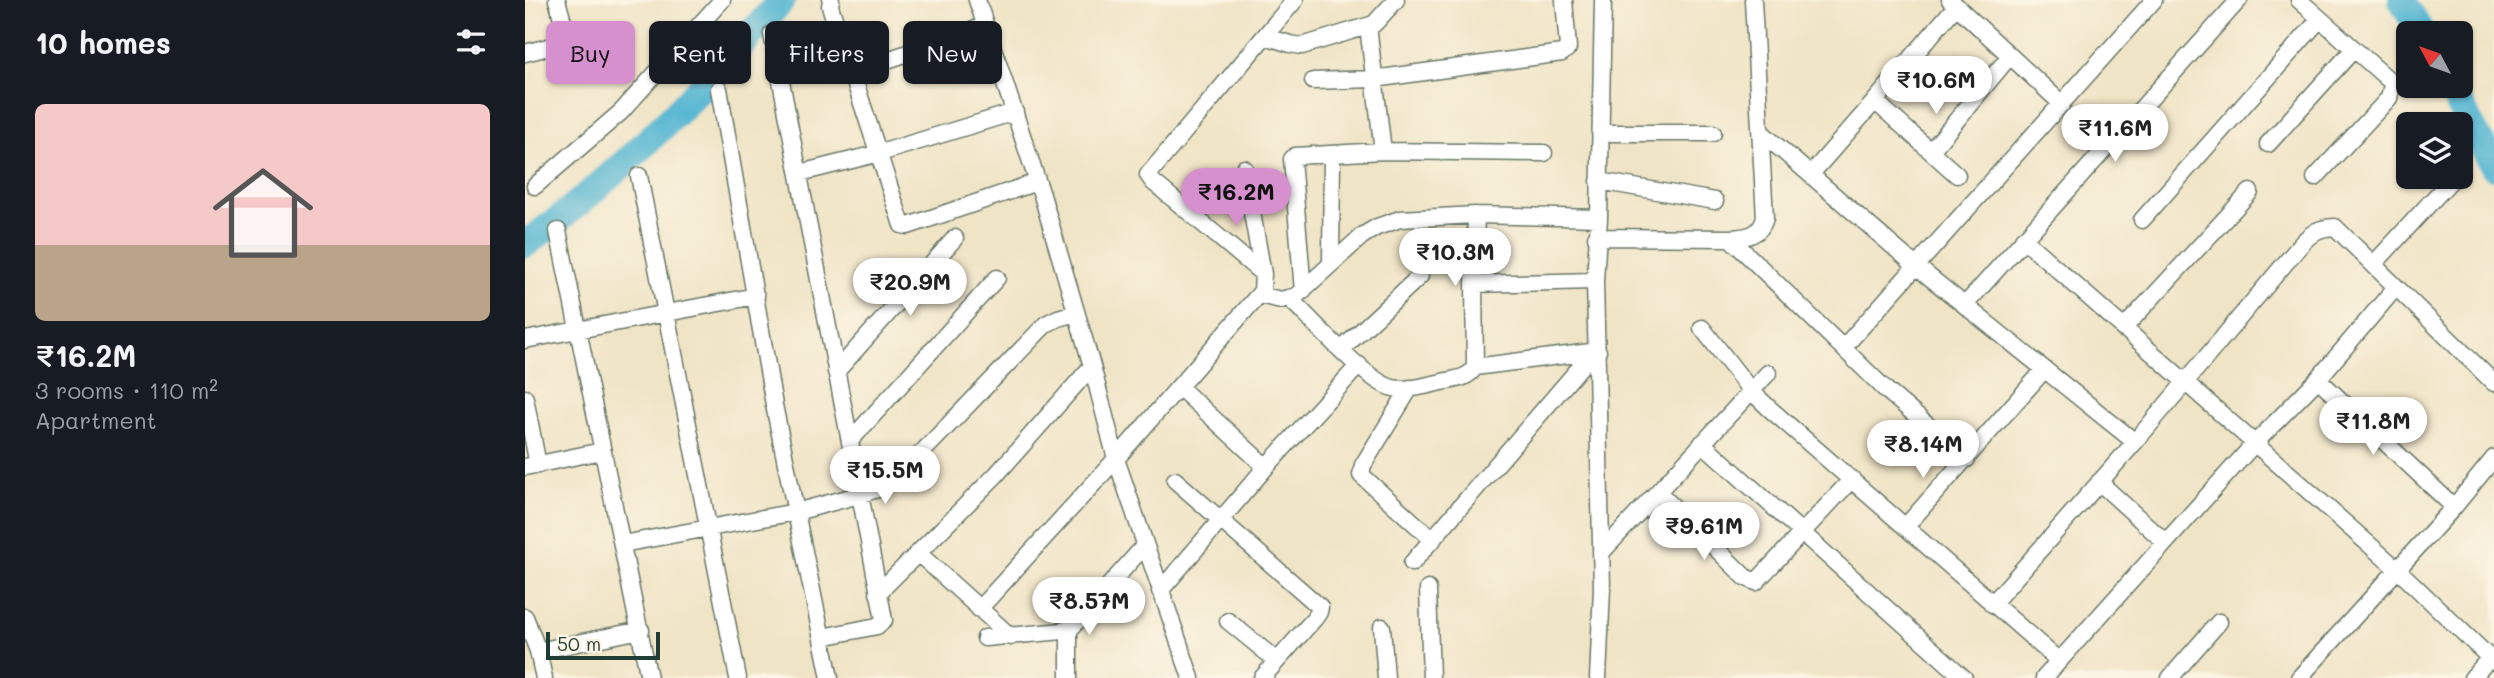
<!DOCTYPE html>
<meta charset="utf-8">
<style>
:root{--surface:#171b24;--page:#20242c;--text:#f1f3f6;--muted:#9ea1a6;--accent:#d690ce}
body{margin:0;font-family:Mali,sans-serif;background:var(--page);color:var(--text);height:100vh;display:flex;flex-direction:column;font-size:26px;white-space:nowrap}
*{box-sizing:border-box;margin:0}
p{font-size:23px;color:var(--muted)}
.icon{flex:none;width:38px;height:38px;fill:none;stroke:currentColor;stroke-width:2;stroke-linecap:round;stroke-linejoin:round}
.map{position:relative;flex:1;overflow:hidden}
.side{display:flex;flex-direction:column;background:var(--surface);width:525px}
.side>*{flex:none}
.top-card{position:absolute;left:21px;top:21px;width:665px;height:63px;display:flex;gap:14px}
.needle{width:46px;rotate:311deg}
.buttons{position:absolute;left:1871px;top:21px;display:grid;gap:14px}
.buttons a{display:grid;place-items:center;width:77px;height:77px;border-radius:10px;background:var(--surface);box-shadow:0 2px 5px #0004;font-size:35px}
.scale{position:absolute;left:21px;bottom:18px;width:114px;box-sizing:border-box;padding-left:7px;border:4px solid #1f3d34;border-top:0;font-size:19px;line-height:24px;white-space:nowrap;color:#1f3d34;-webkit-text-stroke:5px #fcf5e5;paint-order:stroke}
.price{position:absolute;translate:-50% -60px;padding:0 16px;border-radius:24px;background:#fff;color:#222;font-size:23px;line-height:46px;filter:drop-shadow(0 2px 4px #0008)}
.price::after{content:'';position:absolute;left:50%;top:42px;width:21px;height:16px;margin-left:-10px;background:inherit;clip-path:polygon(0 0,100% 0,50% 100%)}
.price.selected{background:var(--accent);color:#111}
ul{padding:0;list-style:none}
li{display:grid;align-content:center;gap:14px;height:371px;padding:0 35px}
li span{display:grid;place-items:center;height:217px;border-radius:10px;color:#555}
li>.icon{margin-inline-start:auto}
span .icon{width:126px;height:126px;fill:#fffc;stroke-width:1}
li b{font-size:30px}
h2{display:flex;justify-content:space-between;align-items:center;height:84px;padding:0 35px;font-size:30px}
.pill{padding:0 24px;border-radius:10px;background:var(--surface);box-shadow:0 2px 5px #0004;font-size:24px;line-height:63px}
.pill.selected{background:var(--accent);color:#111}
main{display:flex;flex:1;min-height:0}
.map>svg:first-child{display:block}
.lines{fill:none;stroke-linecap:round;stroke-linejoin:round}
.river{stroke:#52b5d1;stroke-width:28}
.street-casing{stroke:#687767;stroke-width:19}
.street{stroke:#fff;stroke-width:16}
</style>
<main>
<section class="side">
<h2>10 homes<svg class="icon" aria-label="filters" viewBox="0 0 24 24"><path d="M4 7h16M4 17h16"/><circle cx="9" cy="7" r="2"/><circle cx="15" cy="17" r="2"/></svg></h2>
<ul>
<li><span style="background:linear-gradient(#f6c9c9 65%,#b9a48a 0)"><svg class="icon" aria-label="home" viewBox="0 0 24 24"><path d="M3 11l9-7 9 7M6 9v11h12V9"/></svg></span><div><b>₹16.2M</b><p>3 rooms · 110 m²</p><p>Apartment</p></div></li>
</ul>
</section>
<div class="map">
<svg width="1969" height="678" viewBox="0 0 1969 678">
<rect width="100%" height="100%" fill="#fcf5e5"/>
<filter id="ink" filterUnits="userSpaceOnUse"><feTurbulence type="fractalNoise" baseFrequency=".0143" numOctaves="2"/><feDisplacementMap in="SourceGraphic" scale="14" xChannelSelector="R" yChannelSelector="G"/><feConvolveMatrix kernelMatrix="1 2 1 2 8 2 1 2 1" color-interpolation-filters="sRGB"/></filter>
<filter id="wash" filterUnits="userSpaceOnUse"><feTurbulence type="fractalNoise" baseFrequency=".00686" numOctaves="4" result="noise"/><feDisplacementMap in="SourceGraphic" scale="28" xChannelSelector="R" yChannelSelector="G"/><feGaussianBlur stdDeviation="1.57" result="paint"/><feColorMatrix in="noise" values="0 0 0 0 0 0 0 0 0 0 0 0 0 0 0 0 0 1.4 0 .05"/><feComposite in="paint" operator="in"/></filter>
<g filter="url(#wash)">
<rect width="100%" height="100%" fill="#f0e4c6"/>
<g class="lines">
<!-- river -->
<path class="river" d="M1877 0 1896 33
M1924 86 1969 166
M0 244C97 175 177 88 257 0"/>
</g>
</g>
<g filter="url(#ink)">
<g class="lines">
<defs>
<path id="street" d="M306 0 305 6 377 225 383 226 512 182
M452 0 517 195 567 366 591 459 666 678
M1425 0 1537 104
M1774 0 1864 80 1867 85 1864 98 1790 178
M843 26 858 151
M247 34 359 620 352 626 297 637
M740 36 765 44 777 46 849 24 871 0
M0 53 31 45 38 41 41 33 32 0
M328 72 460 26
M788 81 849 79 1037 53 1043 48 1039 0
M194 89 249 405 305 678
M1350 101 1431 6
M1236 132 1392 267 1610 442
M1075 133H1188
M1743 144 1829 49
M1406 151 1484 57
M275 173 355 153 490 112
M1286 174 1350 101 1432 175
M114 176 213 678
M1074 181 1190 201
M10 186 96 112 197 0
M1617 220 1795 19
M33 231 124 678
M1071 237 1205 238C1222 237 1235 236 1240 218L1228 0
M1205 238 1318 348
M1498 239 1872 569 1969 662
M806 263 807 154
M1849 264 1927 179
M738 274 628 182 623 175 770 0
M949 284 1070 281
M778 291 767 159 770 156 858 151 1019 153
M734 295 756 300 771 296 837 236 852 227 875 219 951 215 1074 218
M765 299C786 319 843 383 868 388 884 391 902 385 917 382 930 379 943 379 950 367L949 284 951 215
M1440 305 1714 0
M1177 328 1226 391 1245 409 1534 661
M1598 329 1725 192
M0 340 231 296
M817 349 895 276
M950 367 1073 351
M311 372 430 238
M1793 379 1929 507
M654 387 741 467
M885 388 838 465 836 475 908 540
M0 398 13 465
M325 441 472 278
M1177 443 1439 678
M1442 459 1361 390 1318 348 1629 0
M0 467 77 451
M650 480 795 607 794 612 790 618 737 678
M1574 482 1640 542
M1133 492 1220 577 1231 582 1327 479
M1381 526 1519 370
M97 544 271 512 334 495 356 488 382 468 521 324 533 318 551 313
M393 553 486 637
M1076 553 1243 373
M887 563 1069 351
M903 589 906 678
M635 591 741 467 834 365
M353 593 471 475 567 366
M1467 604 1610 442 1778 242C1789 231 1794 228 1810 227L1969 383
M454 609 591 459 737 291 738 274 719 168
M0 617 13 651 19 678
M703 621 752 661
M857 627 861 678
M544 629V678
M460 638 538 631 548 626 620 545
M13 651 116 630
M1073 678 1077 588 1070 281 1074 218 1078 0
M1519 678 1729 444 1793 379 1871 287
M1645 678 1694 622
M1774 678 1929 507 1969 458
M1947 678 1965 658"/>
</defs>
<!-- street casing -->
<use href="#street" class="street-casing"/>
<!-- street -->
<use href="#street" class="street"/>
</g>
</g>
</svg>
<div class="buttons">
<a><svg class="needle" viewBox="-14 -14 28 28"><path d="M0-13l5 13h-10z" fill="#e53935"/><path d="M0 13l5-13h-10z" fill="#9ea1a6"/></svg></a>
<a><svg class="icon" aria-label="layers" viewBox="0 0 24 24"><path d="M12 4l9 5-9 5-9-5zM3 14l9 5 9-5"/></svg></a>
</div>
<div class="scale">50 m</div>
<b class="price" style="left:1411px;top:116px">₹10.6M</b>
<b class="price" style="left:1590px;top:164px">₹11.6M</b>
<b class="price selected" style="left:711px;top:228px">₹16.2M</b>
<b class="price" style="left:930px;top:288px">₹10.3M</b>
<b class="price" style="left:385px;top:318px">₹20.9M</b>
<b class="price" style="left:1848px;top:457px">₹11.8M</b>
<b class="price" style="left:1398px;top:480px">₹8.14M</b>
<b class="price" style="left:360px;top:506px">₹15.5M</b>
<b class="price" style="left:1179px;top:562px">₹9.61M</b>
<b class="price" style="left:564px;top:637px">₹8.57M</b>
<div class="top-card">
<a class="pill selected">Buy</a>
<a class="pill">Rent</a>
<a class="pill">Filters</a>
<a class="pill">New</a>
</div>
</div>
</main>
